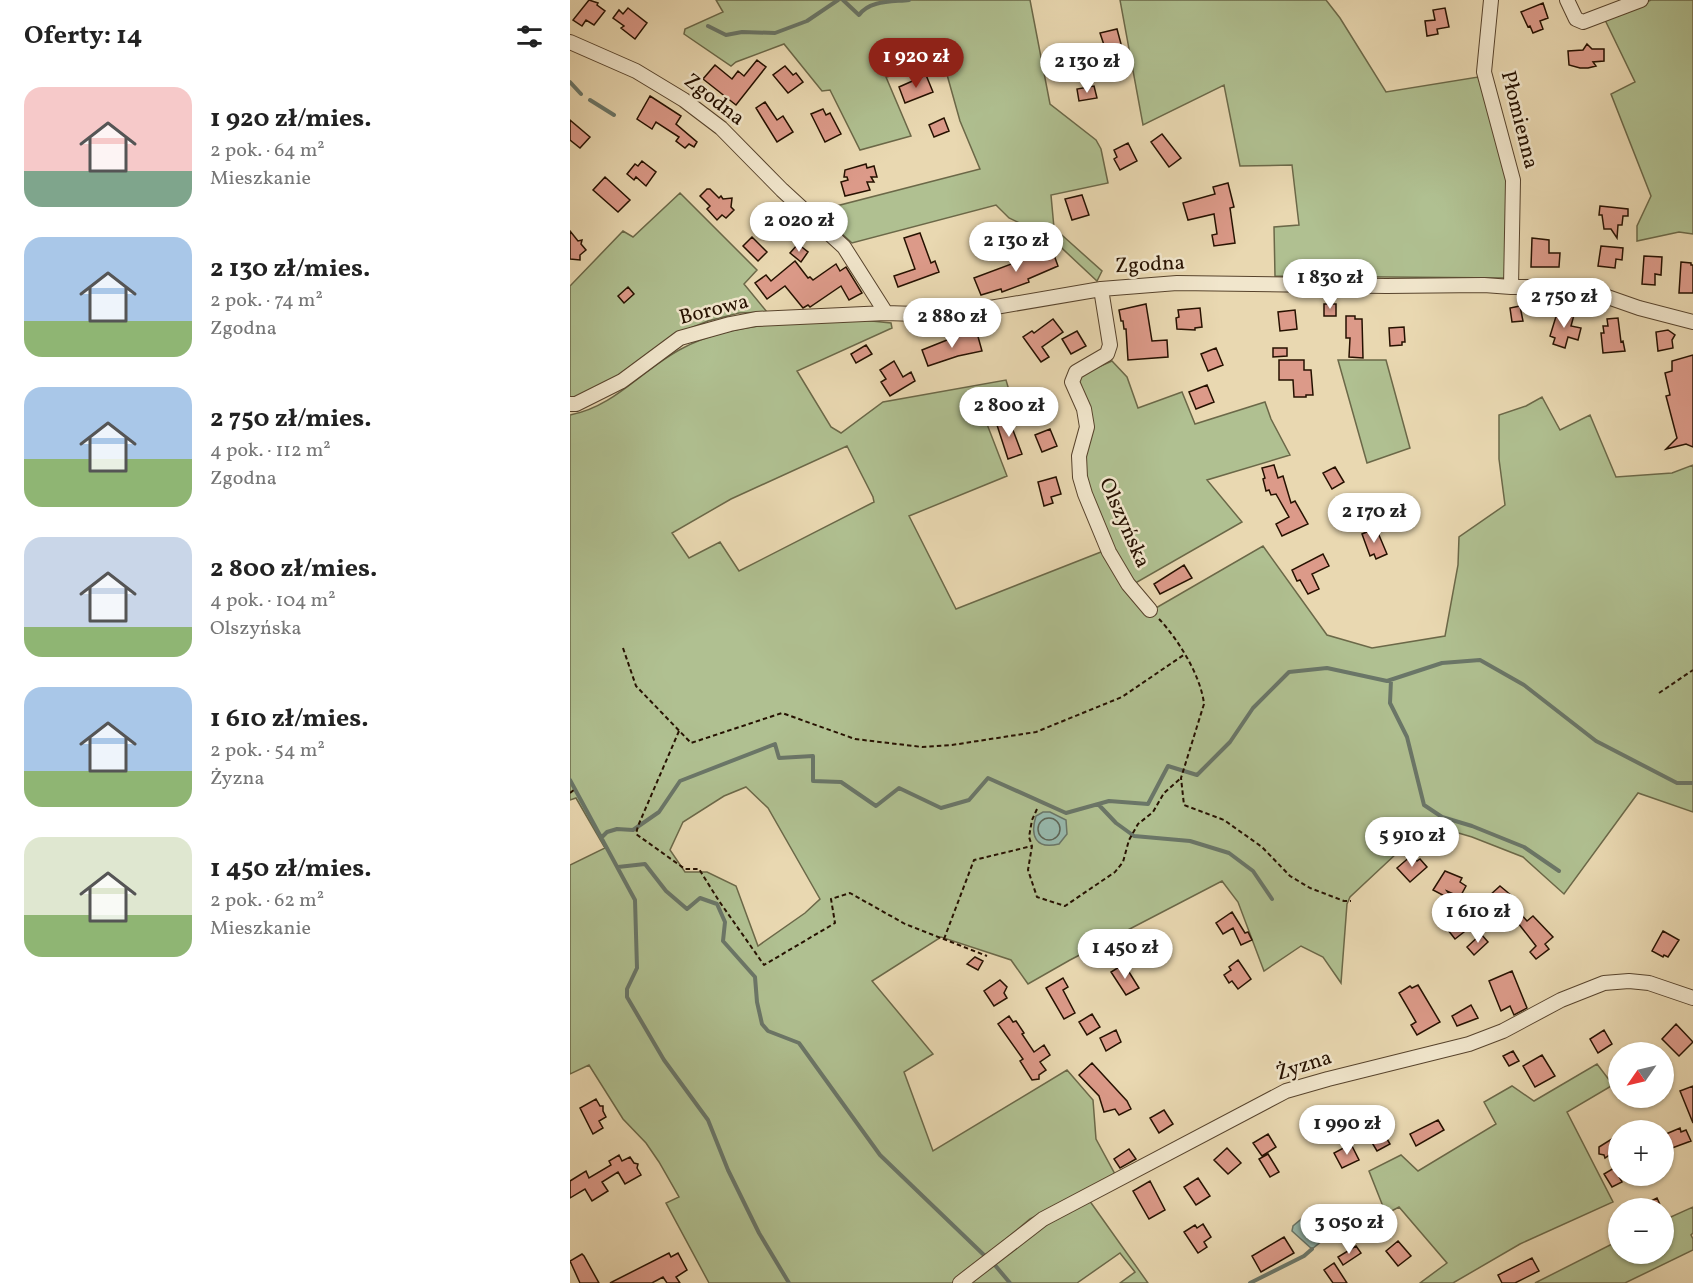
<!DOCTYPE html>
<html lang="pl">
<meta charset="utf-8">
<style>
:root{--surface:#fff;--page:#f6f6f6;--text:#222;--muted:#767676;--accent:#8f2418}
body{margin:0;font-family:Vollkorn,serif;background:var(--page);color:var(--text);height:100vh;display:flex;flex-direction:column;font-size:22px;white-space:nowrap}
*{box-sizing:border-box;margin:0}
p{font-size:20px;color:var(--muted)}
.icon{flex:none;width:33px;height:33px;fill:none;stroke:currentColor;stroke-width:2;stroke-linecap:round;stroke-linejoin:round}
.map{position:relative;flex:1;overflow:hidden}
.side{display:flex;flex-direction:column;background:var(--surface);width:570px}
.side>*{flex:none}
.needle{width:39px;rotate:236deg}
.tools{position:absolute;left:1038px;top:1042px;display:grid;gap:12px}
.tools a{display:grid;place-items:center;width:66px;height:66px;border-radius:50%;background:var(--surface);box-shadow:0 2px 4px #0004;font-size:30px}
.price{position:absolute;translate:-50% -51px;padding:0 14px;border-radius:21px;background:#fff;color:#222;font-size:20px;line-height:39px;filter:drop-shadow(0 2px 3px #0008)}
.price::after{content:'';position:absolute;left:50%;top:36px;width:18px;height:14px;margin-left:-9px;background:inherit;clip-path:polygon(0 0,100% 0,50% 100%)}
.price.active{background:var(--accent);color:#fff}
ul{padding:0;list-style:none}
li{display:flex;align-items:center;gap:18px;height:150px;padding:0 24px}
li span{display:grid;place-items:center;flex:none;width:168px;height:120px;border-radius:18px;color:#555}
li>.icon{margin-inline-start:auto}
span .icon{width:72px;height:72px;fill:#fffc;stroke-width:1}
li b{font-size:26px}
h2{display:flex;justify-content:space-between;align-items:center;height:72px;padding:0 24px;font-size:26px}
main{display:flex;flex:1;min-height:0}
.map>svg:first-child{display:block}
.green{fill:#b0c091;stroke:#6b6848;stroke-width:1.5;fill-rule:evenodd}
.water{fill:#97b9ad;stroke:#6a7668;stroke-width:1.5}
.lines{fill:none;stroke-linecap:round;stroke-linejoin:round}
.shore{stroke:#5e6556;stroke-width:1.5}
.stream{stroke:#6a7668;stroke-width:4}
.building{fill:#dc9a89;stroke:#261100;stroke-width:1.5}
.minor-casing{stroke:#57432c;stroke-width:16}
.path{stroke:#261100;stroke-width:2;stroke-dasharray:4.5 3;stroke-linecap:butt}
.minor{stroke:#f1e6cc;stroke-width:14}
.labels{text-anchor:middle;dominant-baseline:central;stroke-width:5;stroke-linejoin:round;paint-order:stroke}
.street-label{font-size:21px;fill:#261100;stroke:#f1e6cc}
</style>
<main>
<section class="side">
<h2>Oferty: 14<svg class="icon" aria-label="filters" viewBox="0 0 24 24"><path d="M4 7h16M4 17h16"/><circle cx="9" cy="7" r="2"/><circle cx="15" cy="17" r="2"/></svg></h2>
<ul>
<li><span style="background:linear-gradient(#f6c9c9 70%,#7fa58c 0)"><svg class="icon" aria-label="home" viewBox="0 0 24 24"><path d="M3 11l9-7 9 7M6 9v11h12V9"/></svg></span><div><b>1 920 zł/mies.</b><p>2 pok. · 64 m²</p><p>Mieszkanie</p></div></li>
<li><span style="background:linear-gradient(#a9c7e8 70%,#8fb573 0)"><svg class="icon" aria-label="home" viewBox="0 0 24 24"><path d="M3 11l9-7 9 7M6 9v11h12V9"/></svg></span><div><b>2 130 zł/mies.</b><p>2 pok. · 74 m²</p><p>Zgodna</p></div></li>
<li><span style="background:linear-gradient(#a9c7e8 60%,#8fb573 0)"><svg class="icon" aria-label="home" viewBox="0 0 24 24"><path d="M3 11l9-7 9 7M6 9v11h12V9"/></svg></span><div><b>2 750 zł/mies.</b><p>4 pok. · 112 m²</p><p>Zgodna</p></div></li>
<li><span style="background:linear-gradient(#c9d6e8 75%,#8fb573 0)"><svg class="icon" aria-label="home" viewBox="0 0 24 24"><path d="M3 11l9-7 9 7M6 9v11h12V9"/></svg></span><div><b>2 800 zł/mies.</b><p>4 pok. · 104 m²</p><p>Olszyńska</p></div></li>
<li><span style="background:linear-gradient(#a9c7e8 70%,#8fb573 0)"><svg class="icon" aria-label="home" viewBox="0 0 24 24"><path d="M3 11l9-7 9 7M6 9v11h12V9"/></svg></span><div><b>1 610 zł/mies.</b><p>2 pok. · 54 m²</p><p>Żyzna</p></div></li>
<li><span style="background:linear-gradient(#dfe7d0 65%,#8fb573 0)"><svg class="icon" aria-label="home" viewBox="0 0 24 24"><path d="M3 11l9-7 9 7M6 9v11h12V9"/></svg></span><div><b>1 450 zł/mies.</b><p>2 pok. · 62 m²</p><p>Mieszkanie</p></div></li>
</ul>
</section>
<div class="map">
<svg width="1123" height="1283" viewBox="0 0 1123 1283">
<rect width="100%" height="100%" fill="#e9d8b1"/>
<filter id="stains"><feTurbulence type="fractalNoise" baseFrequency=".00333" numOctaves="4"/><feColorMatrix values="0 0 0 0 .2 0 0 0 0 .09 0 0 0 0 .02 0 0 0 .5 -.17"/></filter>
<radialGradient id="worn" r=".72"><stop offset=".6" stop-color="#630" stop-opacity="0"/><stop offset="1" stop-color="#630" stop-opacity=".3"/></radialGradient>
<!-- green -->
<path class="green" d="M146 0H460L480 104 526 140 531 149 538 183 481 195 484 228 532 271 527 281 481 238 439 218 426 205 282 243 247 211 410 169 390 121 374 64 316 77 341 136 290 150 260 90 252 91 214 44 166 62 161 66 114 34 115 29 153 12Z
M550 0H756L770 18 816 92 908 77 936 167 939 192 935 278 705 276 704 227 729 225 722 165 670 166 654 85 573 125Z
M1081 0H1123V234L1109 232 1067 241V226L1081 196 1041 94 1065 82 1035 20Z
M110 193 187 270 174 284 197 312 169 313 138 321 111 332 38 384 0 399V286L53 231 63 237Z
M292 320 321 323 322 328 227 371 261 427 271 433 313 402 436 380 444 407 415 419 437 476 339 516 386 609 531 552 560 592 579 612 693 546 757 635 802 648 875 636 888 565 889 537 935 505 929 459V415L956 406 972 397 990 430 1020 415 1046 477 1102 473 1123 465V812L1068 793 994 894 953 857 902 837 858 824 780 897 777 904 771 983 753 957 731 946 694 971 668 902 652 881 500 960 458 984 441 960 371 937 302 981 363 1054 334 1072 363 1151 497 1070 523 1100 526 1139 546 1176 512 1191 499 1200 460 1219 384 1283H139L96 1203 109 1197 89 1162 76 1143 53 1119 19 1065 0 1074V865L35 848 6 798 0 800V415C45 407 73 368 113 348 164 321 235 322 292 320ZM277 446 303 497 304 502 169 571 150 542 119 558 102 533 161 499ZM176 787 198 808 250 899 235 913 188 946 166 886 137 872H115L100 850 113 822 154 796Z
M768 360H816L840 448 797 463Z
M542 361 557 377 568 408 612 392 625 424 695 402 701 419 720 455 637 480 672 522 562 585 538 546 512 463 521 426 506 384 510 375Z
M1027 1064 1043 1085 997 1112 1043 1202 950 1244 883 1283H850L877 1263 829 1207 816 1214 799 1171 831 1155 848 1171 926 1124 914 1102 942 1086 964 1101Z
M519 1200 578 1283H550L565 1272 550 1253 507 1283H398L473 1227Z
M1123 1207V1233L1121 1235 1123 1239V1250L1055 1283H965L1048 1241V1254H1094V1220Z"/>
<!-- water -->
<path class="water" d="M473 812H480L496 820 497 834 489 844C465 850 460 835 466 816Z
M735 1216H740L754 1234 753 1240 742 1249 722 1231 723 1226Z"/>
<g class="lines">
<!-- shore -->
<path class="shore" d="M468 829a11 11 0 1 1 22 0a11 11 0 1 1-22 0Z"/>
<!-- stream -->
<path class="stream" d="M273 0 289 15C300 0 322 2 339 0
M138 26 156 35 172 32 205 33 237 21 268 0
M0 82 11 94
M20 100 44 115
M821 680 820 703 837 737 854 805 872 817 902 826 954 847 989 871
M0 780 65 900 67 968 57 989V997L94 1060 138 1120 158 1170 189 1233 219 1283
M528 804 546 823 564 836 620 841 659 853 683 871 702 899
M32 837 37 832 47 829 63 830 89 812 110 781 205 744 209 758 243 756V781L271 782 306 806 329 788 371 808 399 800 418 778 496 813 539 801 578 804 598 766 627 775 660 742 683 708 719 672 757 668 817 681 872 663 910 660 954 685 1026 741 1107 783H1123
M48 867 75 864 96 891 117 909 130 898 147 904 155 922 153 941 185 977 187 1002 192 1024 198 1031 229 1043 310 1155 415 1256
M424 1264 440 1283
M680 1283 734 1256 742 1249"/>
</g>
<!-- building -->
<path class="building" d="M19 0 28 3 27 5 35 11 24 25 16 20 12 26 3 20Z
M973 3 978 18 970 21 973 29 963 33 960 26 958 27 951 12Z
M58 8 77 23 65 39 51 28 54 26 43 18 49 10 53 14Z
M875 8 879 27 867 29 868 34 857 36 855 21 865 20 863 10Z
M547 29 555 59 540 63 530 33Z
M1017 44 1022 49H1034V61L1023 62 1026 66 1018 68H1010L999 65 998 51 1013 50Z
M187 60 196 67 166 105 133 79 145 65 162 79 168 71 174 76Z
M215 66 223 75 226 73 233 82 218 93 203 75Z
M356 75 363 92 335 103 329 87Z
M524 86 527 98 509 101 507 89Z
M80 96 111 116 106 124 127 142 124 147 119 144 115 148 106 141 109 137 86 122 82 129 67 119Z
M195 102 207 120 213 116 223 132 207 142 186 108Z
M253 109 256 115 260 113 271 134 255 142 241 114Z
M374 118 379 131 364 137 359 125Z
M0 120 20 137 10 148 0 140Z
M592 134 611 158 599 167 581 142Z
M558 143 567 161 550 170 544 159 547 157 544 150Z
M72 161 86 172 76 186 66 177 64 180 57 174 65 164 68 166Z
M296 164 297 168 304 166 307 177H301L304 182H297L300 190 275 196 271 182 278 180 277 177H274L275 170Z
M35 177 60 200 48 212 23 190Z
M658 183 664 207 660 208 665 243 644 246 642 235 647 234 644 214 618 220 613 203 645 194 643 187Z
M137 189H140L149 198 151 196 153 199 162 198 161 207 164 210 156 218 152 215 147 220 137 209 140 206 130 196Z
M512 195 519 215 502 220 495 199Z
M1030 206 1058 209V216H1053L1052 225H1048L1047 238 1041 229H1034L1032 215H1029Z
M0 231 8 241 12 240 11 244 16 250 10 255V260L0 259Z
M350 233 361 263 365 261 369 272 328 287 324 276 345 269 334 238Z
M182 237 197 252 188 261 173 246Z
M962 238 979 240V253H990L989 267H961Z
M228 244 238 252 231 262 220 253Z
M1031 246 1053 248 1052 260 1046 259 1045 268 1028 266Z
M475 251 478 257 484 255 488 266 458 279 459 282 432 292 431 289 411 295 404 278 460 257 459 255 467 252 468 254Z
M1074 256 1092 257 1091 275 1085 274V285L1072 284Z
M225 261 238 278 240 277 243 280 266 264 270 271 276 267 292 293 279 300 271 286 240 307 238 305 233 308 215 286 197 299 185 283 196 275 201 281Z
M1111 262 1121 263V265H1123V293H1109Z
M58 287 64 294 54 303 48 296Z
M976 296 991 297 990 309 975 307Z
M576 304 582 341 597 340 598 357 558 360 556 329H554L553 321H551L549 310Z
M754 304H766V316H754Z
M950 306 953 321 942 322 940 308Z
M630 308 632 327 625 328V330L607 329 606 318 609 317 608 310Z
M725 310 727 329 710 331 708 312Z
M988 310 1004 315 1001 326 1011 328 1008 340 998 337 995 348 983 344 985 338 980 336Z
M776 316H785V319H792L793 358 779 357 780 338H776Z
M1048 318 1051 342 1053 341 1055 351 1033 353 1031 333H1034L1033 326H1038L1037 319Z
M483 319 493 332 472 347 479 357 471 362 453 337 462 331 464 333Z
M834 327 835 342H832V345L820 346 819 328Z
M1098 330 1105 335 1102 340 1103 348 1088 351 1086 332Z
M507 331 516 346 501 354 492 339Z
M407 333 412 351 388 356 358 366 352 350 387 336Z
M296 345 302 354 286 363 281 354Z
M646 348 653 365 638 371 631 354Z
M703 348H717V356L703 357Z
M1123 355V447L1116 444 1096 449 1107 438 1096 396 1100 395 1095 373 1102 371V361Z
M709 360H734V370H741L743 395H736V397H724L723 380H709Z
M324 361 333 377 341 372 345 381 320 396 311 382 316 379 310 370Z
M637 385 644 402 626 409 619 392Z
M438 417 452 454 438 459 426 422Z
M480 429 487 446 472 452 465 435Z
M704 465 708 478 713 476 721 503 725 501 738 524 712 536 706 524 719 517 706 494 701 495 699 490 696 491 693 479 695 478 692 468Z
M765 467 774 482 762 489 753 473Z
M486 477 491 494 481 497 483 503 474 506 468 482Z
M806 528 817 554 806 559 804 554 800 556 792 534Z
M753 554 759 566 742 574 749 589 738 594 730 580 727 581 722 570Z
M614 565 622 578 590 594 584 584Z
M842 855 847 861 850 859 857 867 840 882 827 868Z
M875 871 892 878 890 882 896 886 890 897 877 891 884 901 863 890Z
M930 886 948 901 943 905 957 921 963 916 983 937 975 944 979 949 966 959 960 952 966 946 941 914 937 918 919 896Z
M662 912 675 933 678 932 682 940 671 945 663 928 653 934 646 923Z
M886 923 894 932 885 939 878 930Z
M1093 931 1109 940 1098 957 1094 955 1093 957 1082 951Z
M911 934 918 942 904 955 897 947Z
M405 957 413 961 408 970 397 964Z
M668 960 681 979 668 989 662 981 659 983 654 975 661 970 659 967Z
M554 964 569 988 556 995 541 972Z
M942 971 957 1008 944 1015 940 1006 931 1011 919 981Z
M493 978 498 987 493 990 505 1013 494 1019 476 988Z
M430 980 437 987 434 993 437 998 424 1006 414 991Z
M848 985 870 1022 847 1035 841 1025 846 1022 829 993 840 986 842 988Z
M901 1005 908 1018 887 1026 882 1016Z
M522 1014 530 1027 517 1035 509 1022Z
M439 1016 443 1022 446 1021 454 1033 452 1034 464 1052 474 1045 480 1055 470 1062 476 1070 469 1075V1079L462 1080 450 1061 453 1059 428 1024Z
M1106 1024 1123 1042 1109 1056 1092 1039Z
M546 1030 551 1042 536 1051 530 1038Z
M1034 1030 1042 1044 1028 1053 1020 1039Z
M943 1051 949 1061 939 1066 933 1056Z
M972 1055 985 1076 965 1087 953 1066Z
M522 1063 557 1101 561 1109 549 1115 545 1109 534 1112 529 1096 509 1075Z
M1123 1086V1123L1110 1091Z
M26 1099 30 1106H33V1111L36 1117 29 1121 33 1128 23 1134 10 1108Z
M594 1110 603 1124 589 1133 580 1118Z
M868 1120 874 1130 846 1146 840 1134Z
M1110 1128 1111 1132 1116 1130 1121 1141 1102 1148 1096 1134Z
M811 1129 820 1144 807 1151 798 1136Z
M698 1134 706 1147 692 1156 683 1143Z
M1048 1135V1149L1035 1158 1034 1155 1029 1154V1147Z
M781 1144 789 1160 772 1168 764 1153Z
M657 1148 671 1163 658 1174 644 1160Z
M559 1149 566 1159 550 1168 544 1159Z
M698 1154 709 1172 700 1177 689 1159Z
M49 1155 52 1161 60 1157 64 1163 68 1164 67 1168 71 1175 55 1184 48 1172 32 1182 38 1191 22 1201 15 1189 0 1198V1181L16 1171 19 1178 41 1165 39 1161Z
M1044 1168 1052 1182 1042 1187 1034 1174Z
M628 1178 640 1196 626 1205 614 1187Z
M580 1181 595 1210 579 1219 563 1191Z
M1087 1198 1092 1209H1065Z
M633 1224 641 1237 634 1242 637 1247 628 1253 614 1232 625 1225 627 1228Z
M714 1237 724 1253 691 1272 682 1256Z
M828 1241 841 1256 828 1266 816 1251Z
M786 1246 791 1253 773 1265 768 1257Z
M99 1253 101 1257 108 1253 117 1270 106 1277 110 1283H97L93 1277 82 1283H40Z
M12 1254 14 1256 29 1283H10L0 1261Z
M962 1258 969 1271 945 1283H932L928 1275Z
M764 1263 777 1283H763L754 1270Z"/>
<g class="lines">
<defs>
<path id="minor" d="M921 0 914 72 943 180 941 287
M997 0 1006 19 1013 22 1071 0
M0 42 66 71 114 100 151 128 212 190 274 247 316 313 346 314 408 310 531 289 607 283 816 286 914 285 941 287H1009L1069 308 1123 322
M531 289 540 345 537 354 506 372 502 382 514 409 517 427 509 456 510 477 515 494 539 552 558 584 580 610
M0 404H6L52 381 110 338 160 324 186 319 316 313
M390 1283 473 1219 716 1091 758 1079 899 1044 933 1031 991 1000 1034 983 1059 981 1079 983 1123 998"/>
</defs>
<!-- minor casing -->
<use href="#minor" class="minor-casing"/>
<!-- path -->
<path class="path" d="M589 619C608 639 631 676 634 704L611 778 614 805 654 820 692 847 720 876 740 888 774 901H781
M53 648 66 686 121 743 212 713 285 739 352 747 382 745 466 732 552 697 615 654
M1089 693 1123 670
M109 731 68 826 66 834 115 869H129L149 901 194 965 265 923 261 899 280 893 335 924 417 956
M0 793 5 789
M467 809 462 820 459 837 462 846 458 870 467 897 495 906 545 872 553 862 559 840 568 824 583 812 594 793 611 778
M374 939 404 860 462 846"/>
<!-- minor -->
<use href="#minor" class="minor"/>
</g>
<g class="labels">
<!-- street labels -->
<g class="street-label">
<text transform="translate(144 100) rotate(38)">Zgodna</text>
<text transform="translate(949 120) rotate(76)">Płomienna</text>
<text transform="translate(580 265) rotate(-3)">Zgodna</text>
<text transform="translate(144 310) rotate(-14)">Borowa</text>
<text transform="translate(554 523) rotate(66)">Olszyńska</text>
<text transform="translate(734 1066) rotate(-18)">Żyzna</text>
</g>
</g>
<rect width="100%" height="100%" filter="url(#stains)"/>
<rect width="100%" height="100%" fill="url(#worn)"/>
</svg>
<div class="tools">
<a><svg class="needle" viewBox="-14 -14 28 28"><path d="M0-13l5 13h-10z" fill="#e53935"/><path d="M0 13l5-13h-10z" fill="#767676"/></svg></a>
<a>+</a>
<a>−</a>
</div>
<b class="price active" style="left:346px;top:89px">1 920 zł</b>
<b class="price" style="left:517px;top:94px">2 130 zł</b>
<b class="price" style="left:229px;top:253px">2 020 zł</b>
<b class="price" style="left:446px;top:273px">2 130 zł</b>
<b class="price" style="left:760px;top:310px">1 830 zł</b>
<b class="price" style="left:994px;top:329px">2 750 zł</b>
<b class="price" style="left:382px;top:349px">2 880 zł</b>
<b class="price" style="left:439px;top:438px">2 800 zł</b>
<b class="price" style="left:804px;top:544px">2 170 zł</b>
<b class="price" style="left:842px;top:868px">5 910 zł</b>
<b class="price" style="left:908px;top:944px">1 610 zł</b>
<b class="price" style="left:555px;top:980px">1 450 zł</b>
<b class="price" style="left:777px;top:1156px">1 990 zł</b>
<b class="price" style="left:779px;top:1255px">3 050 zł</b>
</div>
</main>
